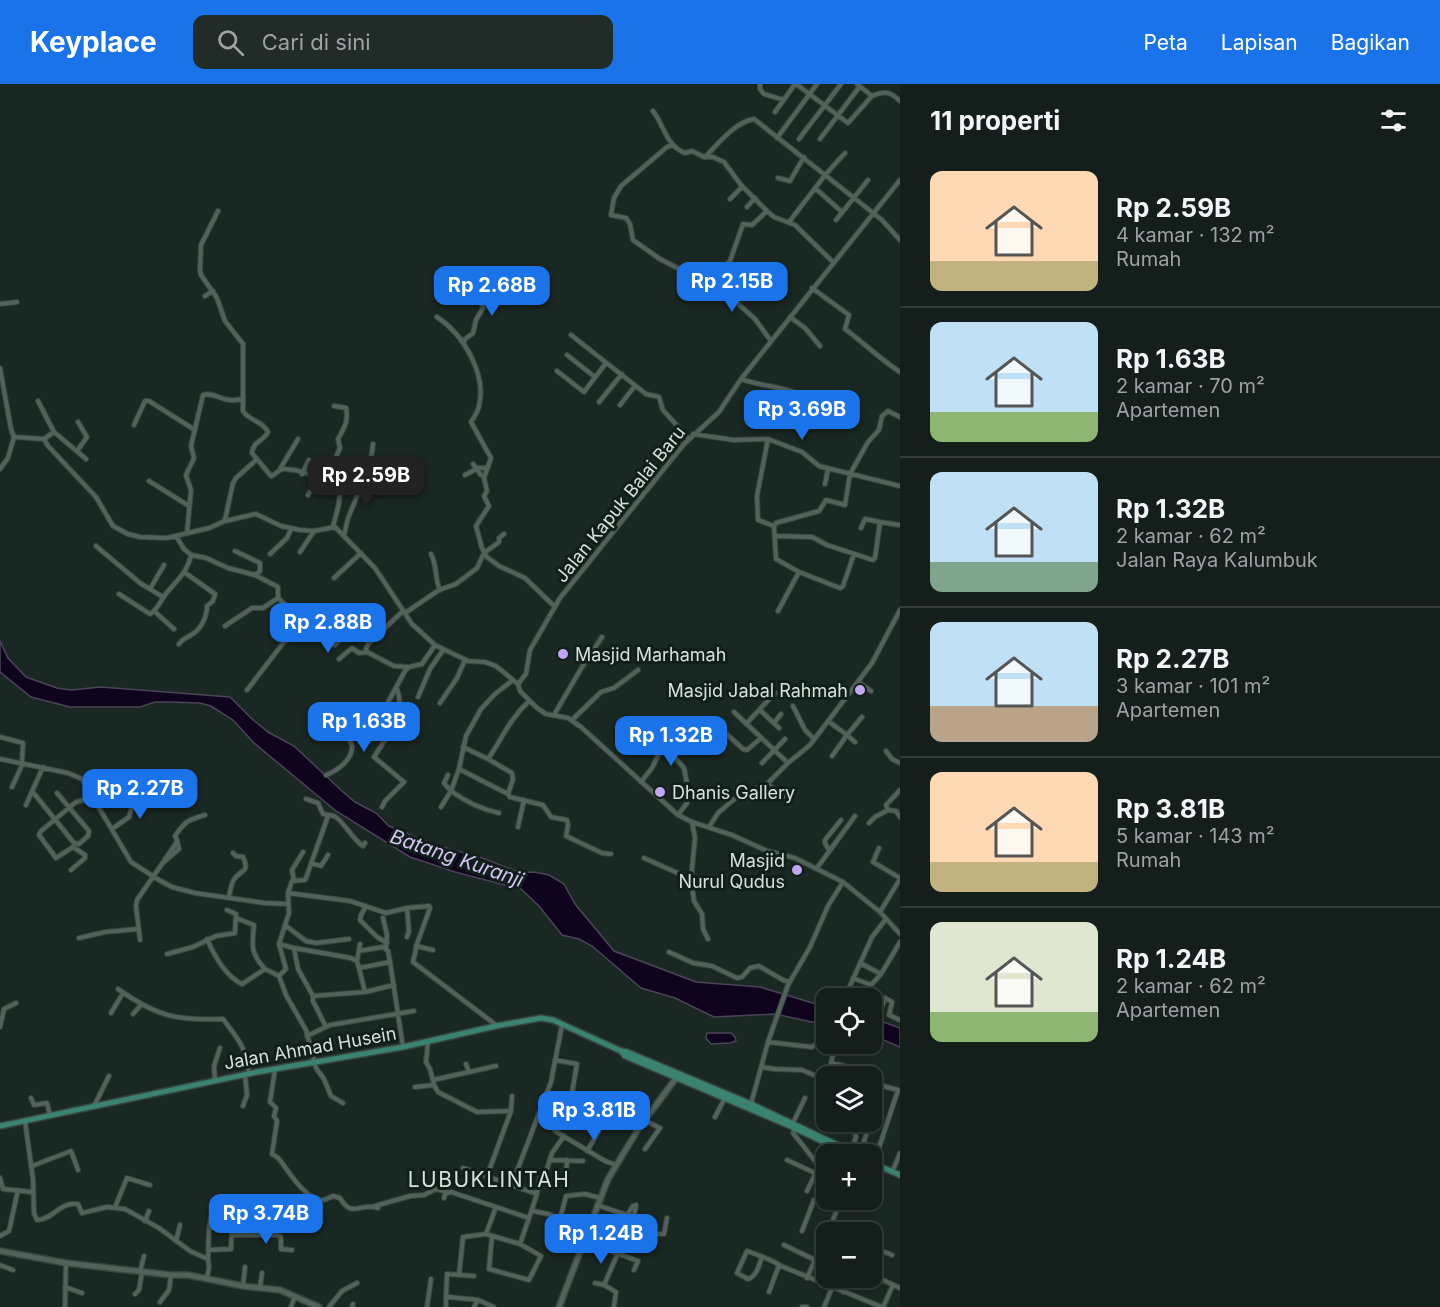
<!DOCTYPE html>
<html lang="id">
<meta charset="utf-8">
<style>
:root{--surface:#141e1a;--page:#212b27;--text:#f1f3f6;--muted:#9da2a2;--line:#333c39;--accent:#1a73e8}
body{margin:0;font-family:Inter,sans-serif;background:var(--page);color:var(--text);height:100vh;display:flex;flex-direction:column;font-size:22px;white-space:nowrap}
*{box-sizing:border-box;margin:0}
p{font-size:20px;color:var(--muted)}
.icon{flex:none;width:33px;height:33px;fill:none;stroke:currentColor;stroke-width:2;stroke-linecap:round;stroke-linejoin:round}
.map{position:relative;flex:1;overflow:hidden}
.sheet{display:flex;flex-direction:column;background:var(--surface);width:540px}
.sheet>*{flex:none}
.fabs{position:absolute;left:816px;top:904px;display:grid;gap:12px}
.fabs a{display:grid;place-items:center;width:66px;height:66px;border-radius:12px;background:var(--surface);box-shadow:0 3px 9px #0003,0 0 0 2px var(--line);font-size:30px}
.price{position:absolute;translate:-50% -51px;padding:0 14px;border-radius:12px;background:var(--accent);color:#fff;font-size:20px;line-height:39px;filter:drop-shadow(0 2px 3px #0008)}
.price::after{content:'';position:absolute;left:50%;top:36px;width:18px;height:14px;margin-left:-9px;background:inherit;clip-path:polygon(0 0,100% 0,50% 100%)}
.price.active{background:#222;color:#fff}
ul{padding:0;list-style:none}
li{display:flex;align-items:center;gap:18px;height:150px;padding:0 30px}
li+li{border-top:2px solid var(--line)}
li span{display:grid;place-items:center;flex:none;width:168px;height:120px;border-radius:12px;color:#555}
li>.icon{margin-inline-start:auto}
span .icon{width:72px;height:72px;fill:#fffc;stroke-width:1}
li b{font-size:26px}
h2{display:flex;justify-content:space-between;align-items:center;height:72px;padding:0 30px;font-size:26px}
header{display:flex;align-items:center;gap:36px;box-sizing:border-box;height:84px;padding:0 30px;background:var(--accent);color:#fff}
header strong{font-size:28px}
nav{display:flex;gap:33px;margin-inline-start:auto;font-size:21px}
.search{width:420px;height:54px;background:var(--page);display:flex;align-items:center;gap:15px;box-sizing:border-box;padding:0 21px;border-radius:12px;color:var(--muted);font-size:22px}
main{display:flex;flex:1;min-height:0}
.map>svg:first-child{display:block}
.water{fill:#0f031e;stroke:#4b4557;stroke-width:1.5}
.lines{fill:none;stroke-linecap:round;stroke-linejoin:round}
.minor-casing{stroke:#37433e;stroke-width:6}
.tertiary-casing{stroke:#37433e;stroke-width:8}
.secondary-casing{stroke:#37433e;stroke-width:8}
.minor{stroke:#52625b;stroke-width:4}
.tertiary{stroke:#52625b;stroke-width:5}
.secondary{stroke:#398370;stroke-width:5}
.poi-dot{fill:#c3a7f2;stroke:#111f1a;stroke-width:2}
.labels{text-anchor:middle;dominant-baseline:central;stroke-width:6;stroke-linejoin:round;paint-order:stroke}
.street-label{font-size:18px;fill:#d7e0dc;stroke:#111f1a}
.poi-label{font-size:18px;fill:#d7e0dc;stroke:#111f1a;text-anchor:start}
.water-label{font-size:20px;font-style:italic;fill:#d4c3f5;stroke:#111f1a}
.quarter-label{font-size:21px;letter-spacing:1.5px;fill:#d7e0dc;stroke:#111f1a}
</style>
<header>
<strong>Keyplace</strong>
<div class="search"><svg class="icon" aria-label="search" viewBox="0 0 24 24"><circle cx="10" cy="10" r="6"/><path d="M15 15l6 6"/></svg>Cari di sini</div>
<nav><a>Peta</a><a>Lapisan</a><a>Bagikan</a></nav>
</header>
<main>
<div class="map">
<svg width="900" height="1223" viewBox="0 0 900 1223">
<rect width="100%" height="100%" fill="#1a2823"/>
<!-- water -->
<path class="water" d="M0 557 8 574 26 593 57 604 71 606 101 603 230 613 252 635 268 648 294 662 342 707 355 718 376 729 389 742 433 760 485 775 521 789 534 788 549 791 564 800 575 820 614 867 696 898 760 903 826 923V941L775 930 714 933 675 914 641 904 592 862 579 855 562 851 539 822 521 805 455 788 410 773 336 727 254 659 233 636 211 622 200 619 169 618H155L140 623H70L31 613 0 588Z
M872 934 900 944V963L872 951Z
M707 949H731L735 953 736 957 730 959 711 960 706 954Z"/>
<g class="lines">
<defs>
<path id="minor" d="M760 0V5L764 10 784 16
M796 0 848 39 872 12
M857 0 872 12C884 7 890 7 900 17
M653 27C664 41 666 62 685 69L692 67 704 73H713L724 78 741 101 767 127 774 133 795 141 833 178
M775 28 795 0
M777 54 817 0
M799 55 841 0
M820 55 860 2
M673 61 667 63 621 102 614 114 611 131 626 134 630 140 633 156 660 175 726 209 755 235 771 257
M705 73C718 60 735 38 754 35L882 136 900 156
M778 94 790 97 804 73
M815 104 842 128
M730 115 741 104V101
M747 123 755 114
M218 127 201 161 200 186 201 191 217 214 225 237 243 260V327C249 337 263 337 268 348 264 357 253 357 252 369L271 392C275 391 278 386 283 385 292 384 337 396 339 405 342 417 335 432 333 443
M836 136 868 96
M789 138 826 90 845 69
M699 196 709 187 719 186 730 177 743 140 752 141 767 127
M812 204 849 231 845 245C864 259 880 275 900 288
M205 212 213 207
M0 220 17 218
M437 233C463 250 487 290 479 322 478 328 474 333 471 338L491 374 484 394 487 407 484 412 489 422 476 442 482 464 487 473 499 482 525 494 554 522
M790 233 805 244 820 262
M571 251 646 310 659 313 663 326 689 355
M464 259 465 255 473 249 476 236 483 224 481 217 471 209V202
M567 271 595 293
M0 284 11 345 14 353 44 355 48 362 96 413 113 442 128 450 140 453 167 454 209 444 225 437 256 430 281 442 300 446 314 447 335 443 375 484 412 540 435 561 468 577 485 578 496 582 518 600 520 607 537 624 546 630 568 634 581 643 678 731 692 738 732 751 767 767 795 774 843 798 828 822 810 863 788 901 768 958 751 1020
M557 287 584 308 606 279
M741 295C760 302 780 302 799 310L797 318 786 320 779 325 764 322
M38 317 54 348 44 355
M599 318 622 290
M620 321 635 302
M134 341 145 317H149L195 346
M54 348 86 375
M693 350 734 356 768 355 802 368 819 382 900 402
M768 355 757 412 758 436 774 442 776 475 799 488 840 504 843 502 854 470
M77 367 87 353 78 338
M473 380 481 391
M0 385 8 374 14 353
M280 385 298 355
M302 390 309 376
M465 391 478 384H487
M365 394 378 400
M326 395 340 364 338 355C344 344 349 337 346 324L334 322
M149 397 189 422
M825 400 828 385
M339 403C346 399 349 390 356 387 369 381 397 397 411 401
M308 411 319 393
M225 436 233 399 236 394 256 376
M774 442 776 439 819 427 826 416 845 421 850 390 868 358 879 346 882 332 888 327 900 333
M861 444 865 435 880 438
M187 449 191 406 186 391 194 374 191 362 203 311C215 307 222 320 242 315
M344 450C347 443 346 438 349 432 358 408 371 386 373 360
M176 452 184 465 191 471 206 474 228 484 255 491 278 503V514L291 526 296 524 331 560 335 561 344 551 358 545 361 535 356 531
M776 452 812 453 827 461 873 476 875 474 880 438 900 441
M96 462 140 499 163 513
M235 467 260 479V487L255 491
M300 468 314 447
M270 470 287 454 291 445
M431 470C438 484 434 493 440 506
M334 494 361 469
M150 505 164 481
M119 510 150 530C157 526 160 518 165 511 175 498 188 488 191 471
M154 527 174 545
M403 527 368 560 366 565 367 568 394 582 408 583
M778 527 799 488
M405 529 439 506 456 500 477 484 484 469 499 458V454L504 450
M363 537 378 550
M225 542 252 524H263L278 514
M358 545 372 556
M179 560C183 554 185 555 191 551 201 546 207 532 207 522L213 517 215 510 184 488
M339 575 352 564 359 569 367 568
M858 598 871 607
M518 600 526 590 530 566 560 514 684 360 719 328 741 295 900 96
M247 606 284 558 311 541
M418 613 430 585 443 566
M440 619 457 594 465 576
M793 622 805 646 814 655
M760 626 779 644
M734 628 788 679
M554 631 582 583 602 553
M572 636 601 608 614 604 638 586
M828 637 847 651 832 672
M774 639 781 630
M746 640 775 609
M720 644 743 665 747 666 761 654
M0 653 23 659 22 678
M855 658 847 651 862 633
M664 661 684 684 687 699V719L678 731
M463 663 488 675C503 653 509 636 529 617
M886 667 892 675 900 679
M0 675 68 689 82 695 131 778 159 796 172 803 195 809 265 819 288 820
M488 675 512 689 513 695 508 710 510 713 543 721 551 733 567 736 568 741 566 752 602 769 611 770
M762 679 785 655
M459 685 508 710
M326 691C337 687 352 676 352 663 352 656 344 653 343 646L367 643 381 631 405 587 409 583 422 580 435 561
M641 698 652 684 670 647
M767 700 785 712
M12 703 23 679
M900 706 886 721 888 726 896 727 900 733
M32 707 74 759 79 760 88 752 89 747 57 709
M306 715 318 719 323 730C327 731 330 731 334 732 342 735 353 756 363 762L365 759
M26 721 43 683
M382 723 385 717 404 698 374 673C386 653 407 630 397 605
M441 723 451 707 444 699 448 691
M499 729C480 725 466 718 451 707L459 685 466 652 481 625 495 610 513 596
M692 738 695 754 691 795 694 817 702 830 703 845 708 855
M869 739 875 733 888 726
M518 743 524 716
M709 743 718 729 738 712 767 700 788 679 810 661 872 579 900 526
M112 745 129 733 136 710 139 704
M879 764 873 778 900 794
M829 766 825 759V756L841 736
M644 774 691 795
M164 778 179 765 177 756
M311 779 321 782 328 771
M817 784 855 732
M71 786 85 774V771L73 763 56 774 39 751 41 747 76 718 88 715 93 711
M294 796 292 786 303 768
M843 798 880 828 900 850
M288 809 350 817 386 829 407 824 429 822 430 824 417 860 413 878 496 941
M229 812C230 808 231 802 233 797 239 785 251 790 243 773L236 772 233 769
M366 822 361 831 360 836 377 853 387 859
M407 824 409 847 407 853
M880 828 900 795
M236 834 254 841C252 861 250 869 265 885
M383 834 387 851 386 864
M286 842 306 857 316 859 349 855
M79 854 105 848 138 845
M207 855C214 871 225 892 242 900L265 885 279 892 286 911 306 946 316 984 324 995 331 1012 343 1019
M140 856 136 822 137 816 175 761 177 756 175 752C185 737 188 736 205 731
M279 860 294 864 298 885 313 912 365 908 394 901
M416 862 433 866
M294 864 351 874 357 877 359 884 390 878 403 963
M359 867 383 863 388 867 390 878
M669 868 693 879 712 882 737 894 742 893 750 884 759 882 783 896 790 898
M167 870 193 863 216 852 235 849 236 830 227 826
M357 877 360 860
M860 879 881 890 900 858
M359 884 365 908
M279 892 286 885 279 860 289 829 288 809 292 797 305 796 306 794 328 732
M853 894 871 901 881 890
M118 905C156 932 177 937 223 935 239 957 245 961 249 989
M313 912V917L326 943
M844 915 872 853 886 835
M872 927 880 928 885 914 892 918 889 931 900 936
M111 929 123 909
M133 930 141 921
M0 943 4 925 16 919
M307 952 330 941 414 927
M428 958 426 978 430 985 434 1001 438 1008 477 1028 511 1027
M768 958 812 963 818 958 826 959
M829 960 834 966 831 979 844 982
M555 976 577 980 572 1009
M466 980 469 988
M761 983 775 985 802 986 826 996
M275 985 270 1018 276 1024 274 1032 277 1037 272 1070C275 1072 278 1073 280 1076 288 1087 304 1113 320 1116 324 1117 329 1114 333 1112L340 1114C352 1135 360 1118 378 1124
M433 996 496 982
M215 997 214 982 220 964
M872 999 898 1006 872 1085
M415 1003 434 1001
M31 1014 34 1021 47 1019 50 1031
M94 1022 109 992
M243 1022 247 1011 245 991
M557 1030 553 1040 555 1047 605 1077 616 1081
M715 1033 725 1014
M25 1037 33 1095 34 1129 37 1136C52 1136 61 1117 78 1120L82 1129 107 1123 125 1125 159 1144 190 1167 208 1175 209 1183 207 1195
M793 1039 805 1014
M795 1045 793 1049 819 1082 807 1107
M645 1065 660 1044 646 1037
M587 1067 599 1047 589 1039V1036C607 1031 623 1037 639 1044
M851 1067 856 1053 854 1046 849 1043 852 1038
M860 1071 870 1038
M550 1076 583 1077
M787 1076 817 1090
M32 1082 71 1067 78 1086
M547 1085 552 1069 564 1052
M893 1086 900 1069
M487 1092 511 1027 512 1012
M0 1094 3 1105 32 1108
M566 1095 567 1076
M512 1100 551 998 562 941
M537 1110 540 1093
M444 1114 445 1110 451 1108 529 1134 537 1110 463 1084
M597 1121 627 1131 633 1122 636 1121 634 1132 627 1131
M375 1122 410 1112 424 1111 436 1105 448 1108
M115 1123 127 1094 150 1101
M533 1127 548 1130 587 1145
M624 1130 620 1145 644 1150H664L667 1134
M248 1134H268
M560 1135 566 1112 585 1110 600 1114
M145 1137 149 1127
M802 1147 814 1116 827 1117 838 1123
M837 1149 829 1146 838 1123 842 1119 852 1120 857 1116
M486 1150 496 1123
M232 1151H277L281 1153V1165L292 1166
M248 1151V1123
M826 1151 818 1169 826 1173
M0 1152 9 1147 18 1106
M492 1152 489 1185 529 1196 541 1172 520 1160
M176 1157 180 1141
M557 1157 564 1136
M584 1157 638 1177 634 1186
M784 1161 815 1176
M872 1163 892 1171
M208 1166 231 1165 233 1123
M762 1173C759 1181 757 1192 748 1195L737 1189 747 1167C758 1171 771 1175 781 1182
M208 1175C209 1160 207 1139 214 1126
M0 1181 13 1186
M140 1188 144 1172
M459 1191 463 1153 486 1150 520 1160 529 1134
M872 1191 900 1204
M807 1194 818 1169
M595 1199 604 1201 616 1208 614 1222
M604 1201 618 1169
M243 1202 245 1183
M65 1203 82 1209
M260 1203 262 1189
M769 1208 778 1184 781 1182 882 1223 884 1221 893 1201
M843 1208 848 1194
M135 1210 139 1206 142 1188
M446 1214 447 1190 474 1192
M160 1218 169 1206 171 1191
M65 1223 66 1179
M291 1223 295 1212
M329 1223 342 1207 357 1199
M352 1223 353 1220
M427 1223 431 1195
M446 1223V1214L449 1213 478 1216 494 1223
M474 1223 478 1216
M802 1223H807
M824 1223 832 1204"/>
<path id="tertiary" d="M0 1167 66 1179 171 1191H188L243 1202 280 1206 319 1223
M559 1223 608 1095 639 1044 676 994"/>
<path id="secondary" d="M621 967 625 972 788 1041 852 1071
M0 1042 257 988 403 963 496 942 541 934 553 936 621 967 627 968 751 1020 859 1071
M872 1079 900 1091"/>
</defs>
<!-- minor casing -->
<use href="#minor" class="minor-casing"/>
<!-- tertiary casing -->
<use href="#tertiary" class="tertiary-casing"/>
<!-- secondary casing -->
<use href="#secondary" class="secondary-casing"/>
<!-- minor -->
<use href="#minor" class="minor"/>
<!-- tertiary -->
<use href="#tertiary" class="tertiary"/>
<!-- secondary -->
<use href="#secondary" class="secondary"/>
</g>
<!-- markers -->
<g class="poi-dot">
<circle cx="563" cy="570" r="6"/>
<circle cx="860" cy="606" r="6"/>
<circle cx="660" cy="708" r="6"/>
<circle cx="797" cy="786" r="6"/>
</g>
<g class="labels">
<!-- street labels -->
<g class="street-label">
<text transform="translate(620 420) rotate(-51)">Jalan Kapuk Balai Baru</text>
<text transform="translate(310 964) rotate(-10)">Jalan Ahmad Husein</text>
</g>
<!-- poi labels -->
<g class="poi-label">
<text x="575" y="570">Masjid Marhamah</text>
<text x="848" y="606" text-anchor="end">Masjid Jabal Rahmah</text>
<text x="672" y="708">Dhanis Gallery</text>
<text x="785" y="776" text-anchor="end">Masjid<tspan x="785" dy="21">Nurul Qudus</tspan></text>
</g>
<!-- water labels -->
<g class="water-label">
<text transform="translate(457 774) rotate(19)">Batang Kuranji</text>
</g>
<!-- quarter labels -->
<g class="quarter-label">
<text x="489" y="1095">LUBUKLINTAH</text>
</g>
</g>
</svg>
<div class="fabs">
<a><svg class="icon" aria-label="locate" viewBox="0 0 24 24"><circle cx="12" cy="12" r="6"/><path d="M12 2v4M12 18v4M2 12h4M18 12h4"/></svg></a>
<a><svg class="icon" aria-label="layers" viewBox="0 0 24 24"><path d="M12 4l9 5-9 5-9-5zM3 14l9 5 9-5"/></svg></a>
<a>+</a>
<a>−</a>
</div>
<b class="price" style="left:732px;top:229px">Rp 2.15B</b>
<b class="price" style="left:492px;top:233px">Rp 2.68B</b>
<b class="price" style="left:802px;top:357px">Rp 3.69B</b>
<b class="price active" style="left:366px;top:423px">Rp 2.59B</b>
<b class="price" style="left:328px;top:570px">Rp 2.88B</b>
<b class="price" style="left:364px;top:669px">Rp 1.63B</b>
<b class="price" style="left:671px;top:683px">Rp 1.32B</b>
<b class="price" style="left:140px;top:736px">Rp 2.27B</b>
<b class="price" style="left:594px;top:1058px">Rp 3.81B</b>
<b class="price" style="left:266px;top:1161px">Rp 3.74B</b>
<b class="price" style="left:601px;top:1181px">Rp 1.24B</b>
</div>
<section class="sheet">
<h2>11 properti<svg class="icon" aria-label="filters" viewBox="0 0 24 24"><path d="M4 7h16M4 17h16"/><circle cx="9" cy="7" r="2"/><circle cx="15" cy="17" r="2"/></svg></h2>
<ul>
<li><span style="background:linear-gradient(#ffd9b3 75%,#c2b280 0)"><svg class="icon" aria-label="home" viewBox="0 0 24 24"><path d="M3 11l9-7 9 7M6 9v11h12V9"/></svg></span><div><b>Rp 2.59B</b><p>4 kamar · 132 m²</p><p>Rumah</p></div></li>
<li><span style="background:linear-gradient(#bfe0f5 75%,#8fb573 0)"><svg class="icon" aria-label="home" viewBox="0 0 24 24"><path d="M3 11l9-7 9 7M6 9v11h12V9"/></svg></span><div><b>Rp 1.63B</b><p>2 kamar · 70 m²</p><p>Apartemen</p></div></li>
<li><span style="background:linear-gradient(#bfe0f5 75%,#7fa58c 0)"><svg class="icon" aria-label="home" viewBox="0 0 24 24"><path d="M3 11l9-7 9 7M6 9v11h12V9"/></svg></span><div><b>Rp 1.32B</b><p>2 kamar · 62 m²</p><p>Jalan Raya Kalumbuk</p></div></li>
<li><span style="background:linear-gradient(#bfe0f5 70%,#b9a48a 0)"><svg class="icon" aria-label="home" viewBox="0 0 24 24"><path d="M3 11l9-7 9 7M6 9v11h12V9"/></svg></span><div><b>Rp 2.27B</b><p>3 kamar · 101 m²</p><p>Apartemen</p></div></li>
<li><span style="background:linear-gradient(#ffd9b3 75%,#c2b280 0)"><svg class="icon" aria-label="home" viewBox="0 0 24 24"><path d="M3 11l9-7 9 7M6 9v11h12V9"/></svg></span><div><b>Rp 3.81B</b><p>5 kamar · 143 m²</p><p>Rumah</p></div></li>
<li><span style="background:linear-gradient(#dfe7d0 75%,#8fb573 0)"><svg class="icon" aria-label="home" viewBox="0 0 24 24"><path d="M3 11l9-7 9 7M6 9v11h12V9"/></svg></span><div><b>Rp 1.24B</b><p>2 kamar · 62 m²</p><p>Apartemen</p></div></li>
</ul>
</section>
</main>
